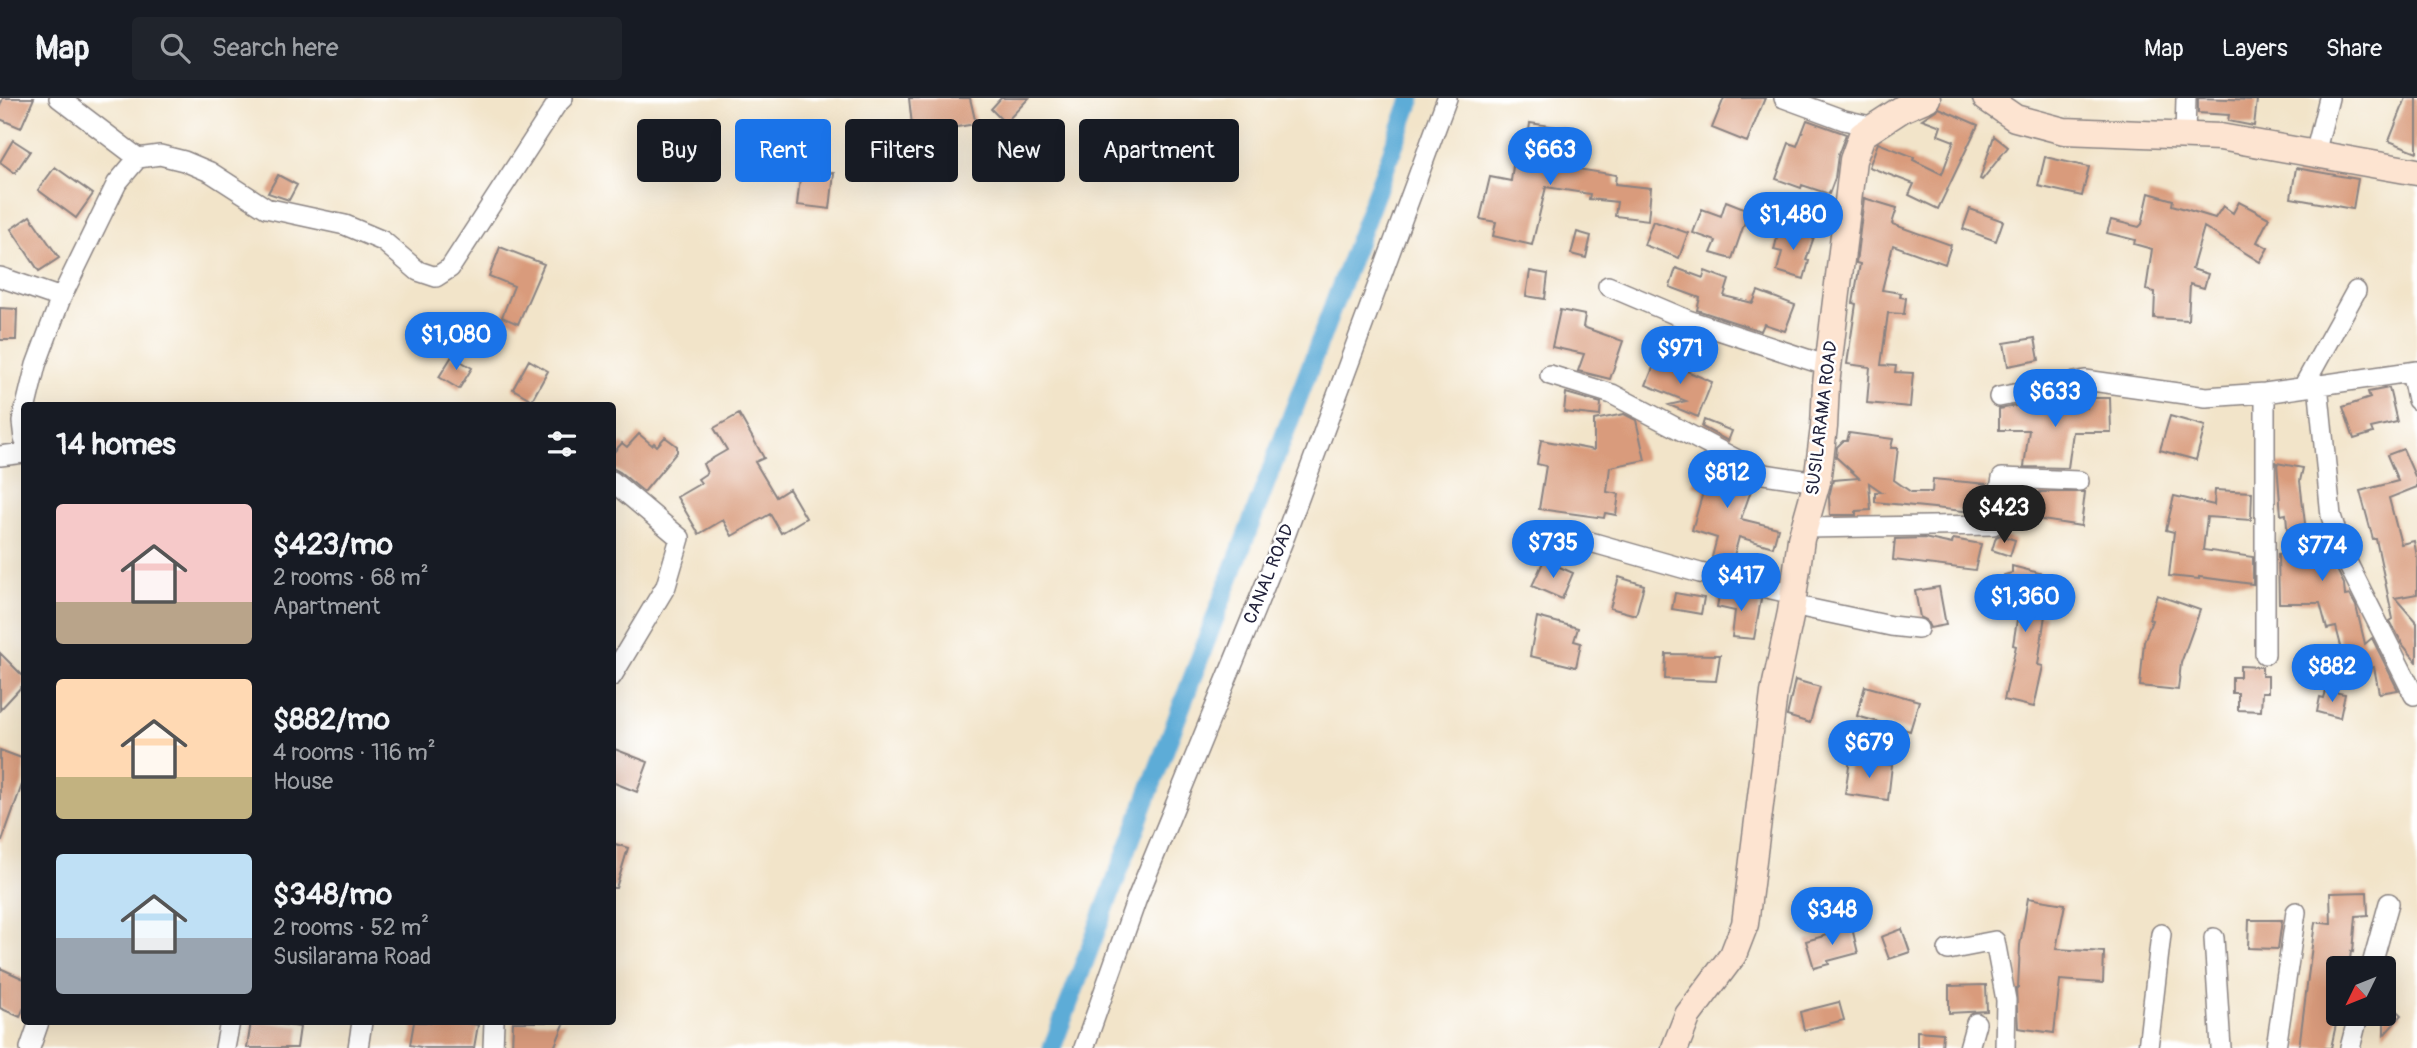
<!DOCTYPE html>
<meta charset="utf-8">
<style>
:root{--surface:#171b24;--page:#20242c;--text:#f1f3f6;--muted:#9ea1a6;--line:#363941;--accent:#1a73e8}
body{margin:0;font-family:Pangolin,sans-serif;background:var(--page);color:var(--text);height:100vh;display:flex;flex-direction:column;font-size:26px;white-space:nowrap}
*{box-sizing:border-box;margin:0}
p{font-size:23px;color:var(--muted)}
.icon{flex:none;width:38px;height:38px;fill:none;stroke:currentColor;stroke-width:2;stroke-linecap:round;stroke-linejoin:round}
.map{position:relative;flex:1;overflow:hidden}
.sheet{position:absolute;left:21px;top:304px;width:595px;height:623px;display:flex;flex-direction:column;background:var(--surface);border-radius:7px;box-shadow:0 7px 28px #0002}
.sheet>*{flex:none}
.hud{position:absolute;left:637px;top:21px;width:665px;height:63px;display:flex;gap:14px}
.needle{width:46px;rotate:227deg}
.fabs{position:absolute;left:2326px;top:858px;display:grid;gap:14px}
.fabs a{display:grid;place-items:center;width:70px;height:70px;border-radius:7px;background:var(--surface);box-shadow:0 7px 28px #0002;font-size:35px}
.price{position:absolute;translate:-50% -60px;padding:0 16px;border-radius:24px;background:var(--accent);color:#fff;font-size:23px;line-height:46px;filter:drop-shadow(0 2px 4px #0008)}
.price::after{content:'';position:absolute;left:50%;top:42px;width:21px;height:16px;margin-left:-10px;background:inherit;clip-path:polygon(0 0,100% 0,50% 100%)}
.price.selected{background:#222;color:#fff}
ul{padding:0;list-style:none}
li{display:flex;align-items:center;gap:21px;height:175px;padding:0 35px}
li span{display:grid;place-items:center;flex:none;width:196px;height:140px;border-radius:7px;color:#555}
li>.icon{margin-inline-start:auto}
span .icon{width:84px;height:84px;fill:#fffc;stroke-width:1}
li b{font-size:30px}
h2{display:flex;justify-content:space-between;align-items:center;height:84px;padding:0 35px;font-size:30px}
.pill{padding:0 24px;border-radius:7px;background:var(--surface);box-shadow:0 7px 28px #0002;font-size:24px;line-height:63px}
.pill.selected{background:var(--accent);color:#fff}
header{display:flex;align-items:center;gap:42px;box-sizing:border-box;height:98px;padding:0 35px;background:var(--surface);border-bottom:2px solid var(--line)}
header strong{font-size:33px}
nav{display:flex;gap:38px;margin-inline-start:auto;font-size:24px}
.search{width:490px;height:63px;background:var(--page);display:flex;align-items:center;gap:18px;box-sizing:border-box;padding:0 24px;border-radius:7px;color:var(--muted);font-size:26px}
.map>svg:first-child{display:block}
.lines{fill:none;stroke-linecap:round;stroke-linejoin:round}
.canal{stroke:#5dacd7;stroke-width:19}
.building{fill:#d99b7b}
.street-casing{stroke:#8a8382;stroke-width:22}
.secondary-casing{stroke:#8a8382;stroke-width:29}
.street{stroke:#fff;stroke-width:19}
.secondary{stroke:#fde4d1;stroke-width:26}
.labels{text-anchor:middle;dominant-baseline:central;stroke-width:5;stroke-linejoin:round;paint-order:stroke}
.street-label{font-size:18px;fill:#22223b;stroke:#fff}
</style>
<header>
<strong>Map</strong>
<div class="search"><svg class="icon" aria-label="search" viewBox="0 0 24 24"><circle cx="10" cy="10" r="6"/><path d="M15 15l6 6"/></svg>Search here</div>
<nav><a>Map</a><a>Layers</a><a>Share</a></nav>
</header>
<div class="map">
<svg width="2417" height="950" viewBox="0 0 2417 950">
<rect width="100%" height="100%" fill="#fff"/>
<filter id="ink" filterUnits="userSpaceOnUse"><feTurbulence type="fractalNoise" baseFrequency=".0143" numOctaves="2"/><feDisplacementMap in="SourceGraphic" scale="14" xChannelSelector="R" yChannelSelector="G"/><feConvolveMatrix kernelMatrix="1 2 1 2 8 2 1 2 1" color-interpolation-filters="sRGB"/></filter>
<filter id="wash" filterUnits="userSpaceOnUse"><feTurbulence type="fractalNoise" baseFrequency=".00686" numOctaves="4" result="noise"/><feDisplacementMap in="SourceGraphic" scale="28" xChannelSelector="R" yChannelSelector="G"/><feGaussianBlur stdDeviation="1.57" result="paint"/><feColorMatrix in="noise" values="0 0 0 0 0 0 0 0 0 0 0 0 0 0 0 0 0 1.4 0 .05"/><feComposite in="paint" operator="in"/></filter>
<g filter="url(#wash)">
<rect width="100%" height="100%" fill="#f2e4c9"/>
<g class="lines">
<!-- canal -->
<path class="canal" d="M1052 950 1412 0"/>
</g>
<g id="blocks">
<!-- building -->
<path class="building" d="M3 0H34L21 30 0 21V8Z
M909 0H970L976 26 913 36Z
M1001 0H1029L1005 25 991 11Z
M1724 0H1765L1747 44 1712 30Z
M2198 0 2257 2 2254 28 2228 23 2229 17 2198 15Z
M2406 0H2417V54L2389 43Z
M1939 10 1978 27 1938 111 1909 97 1914 86 1869 69 1878 45 1914 59 1913 62 1942 76 1954 43 1938 37 1941 28 1922 21Z
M1807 22 1846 36 1838 57 1835 80 1829 96 1802 87 1801 90 1776 81 1789 45 1797 48Z
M1530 25 1564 30 1558 68 1616 77 1615 86 1651 90 1648 122 1615 118 1617 104 1589 101 1590 96 1546 89 1532 147 1493 138 1496 124 1480 121 1490 79 1511 83 1517 39 1528 41Z
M1994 38 2008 49 1982 82 1980 81Z
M13 42 30 53 15 75 0 64Z
M2045 59 2089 69 2082 98 2038 88Z
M55 69 93 96 76 120 38 92Z
M2296 70 2358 81 2353 111 2291 100Z
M801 71 834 75 830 111 797 107Z
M278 77 297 87 289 102 268 95Z
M2149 95 2173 102 2172 107 2215 120 2223 108 2233 115 2239 104 2269 120 2257 144 2268 150 2260 164 2204 129 2192 171 2208 176 2204 190 2190 186 2188 222 2154 220 2155 194 2146 192 2152 151 2134 146 2135 142 2107 135 2111 122 2139 129 2142 126Z
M1864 100 1897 110 1892 126 1951 147 1945 166 1893 147 1882 192 1901 195 1900 199 1906 200 1904 216 1888 215 1881 267 1896 268 1895 274 1913 275 1910 309 1867 305 1870 269 1847 266 1856 206 1853 205 1860 166 1856 165Z
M1726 103 1749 112 1732 161 1711 155 1716 143 1693 135 1702 111 1721 118Z
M1970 111 2003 123 1996 143 1963 131Z
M30 118 59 160 39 173 11 131Z
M1653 123 1688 135 1679 160 1644 147Z
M1780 128 1814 139 1806 162 1809 163 1804 181 1777 173 1782 154 1774 152Z
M1577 134 1591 138 1586 160 1571 156Z
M500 149 544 166 518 226 502 219 514 188 489 178Z
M1676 170 1703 180 1705 173 1729 182 1724 198 1753 205 1758 193 1795 207 1785 233 1764 226 1761 233 1697 212 1700 200 1670 189Z
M1530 173 1548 176 1545 201 1526 198Z
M0 210 17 211 16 242H0Z
M1560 212 1585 217 1583 229 1623 243 1610 281 1578 273 1584 256 1552 249Z
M2035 240 2039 262 2008 268 2004 245Z
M452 258 472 270 459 291 439 279Z
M1657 260 1712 284 1698 319 1669 307 1686 303 1646 287Z
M529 262 548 273 532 302 513 291Z
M2389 290 2397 324 2371 330 2373 335 2354 341 2343 309 2370 300 2368 294Z
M1566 295 1601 305 1600 318 1564 314Z
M2087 300H2110L2111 334H2073L2068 370 2024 369 2029 332H1999V311L2022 307H2042V305L2087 310Z
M739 316 764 360 755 364 776 399 789 391 806 420 781 435 770 416 732 438 723 422 699 436 677 399 701 385 698 381 707 375 703 366 727 352 714 330Z
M1624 316 1636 322 1645 362 1610 369 1607 394 1619 396 1616 417 1605 415 1604 420 1539 411 1546 368 1537 366 1541 342 1594 352V322Z
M2170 318 2205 328 2196 362 2160 352Z
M1704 322 1732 333 1728 343 1702 329Z
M1849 335 1893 341 1891 350H1898L1894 382 1911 394H1932L1933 381 1987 386 1983 415 1875 404V394H1882L1869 385 1871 412 1856 413V417H1830L1829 399 1833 382 1859 380 1836 359 1837 349 1843 343H1847Z
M639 336 652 347 654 345 657 348 665 339 677 348V354L644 394 620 374 612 370V356L622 345 627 349Z
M2403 351 2415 378H2417V389L2389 400 2401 446 2414 443 2417 459V496L2395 500 2417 525V564L2403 547 2390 523 2393 521 2376 441H2373L2360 393 2398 383 2387 357Z
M1703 358 1754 384 1741 421 1778 430 1773 449 1739 439 1732 465 1712 459 1717 440 1692 432 1704 391 1693 387Z
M2277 365 2303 370 2300 383 2306 434H2309L2310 440 2325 439 2332 462 2344 486 2345 498 2350 497 2356 508 2365 546 2372 540 2398 592 2379 595 2374 569 2348 575 2336 529 2327 531 2320 505H2279L2278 456 2289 455 2286 416 2281 417Z
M2215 392 2252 394 2251 422 2207 419 2203 452 2253 459V486L2199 479V481L2169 478 2174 434 2166 432 2174 398 2214 407Z
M2040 394H2085L2081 428 2036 421Z
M2000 437 2015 442 2010 458 1992 452 1996 439Z
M1924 440 1952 446 1953 441 1981 446 1975 472 1893 462 1895 441Z
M1544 462 1573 475 1562 501 1532 488Z
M2012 468 2047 477 2037 516 2045 517 2038 567 2043 568 2034 609 2004 602 2016 548 2013 547 2020 503 1999 498 2004 477 2012 475Z
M1619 479 1644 487 1636 517 1610 510Z
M1939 489 1946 527 1930 530 1926 522 1920 519 1915 493Z
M1720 492 1761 501 1754 541 1732 539 1735 513 1717 509Z
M1675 495 1704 500 1701 516 1672 511Z
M2157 497 2200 512 2181 565 2178 592 2140 588 2144 544 2152 522 2149 521Z
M1537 519 1578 530 1574 543 1581 545 1576 569 1530 558Z
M0 555 24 579V586L0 612Z
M1666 556 1720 557 1716 583 1665 581Z
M2240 568 2262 569V578H2268V594H2262L2261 613 2238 612V595H2232V579H2240Z
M1795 582 1820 589 1810 625 1787 618Z
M1865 588 1919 603 1910 633 1857 618Z
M2326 593 2345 596 2340 620 2317 614 2320 599 2324 600Z
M612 650 648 664 637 694 612 684Z
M0 652 24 661V681L2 743H0Z
M1850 661 1892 667 1888 702 1845 696Z
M612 745 628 750 616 790H612Z
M2367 794 2368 817 2356 818 2353 854 2351 853 2349 870H2338V917L2331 950H2299L2315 824 2331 826 2330 795Z
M2028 800 2065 806 2056 851 2104 854 2103 885 2060 882 2054 935 2018 930 2016 890H2018L2020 847Z
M2249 822H2282L2278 851 2248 850Z
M1852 830 1858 855 1828 863 1829 866 1814 870 1806 843Z
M1902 831 1910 854 1889 861 1881 839Z
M0 870 24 881V909L20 919 0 910Z
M1986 887 1987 913 1949 915V888Z
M2384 900 2402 917 2384 937Z
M1839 904 1844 922 1804 932 1800 914Z
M251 924H268L300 929 297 950H247Z
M414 924H461L478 927 474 950H426L410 947Z
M513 924H565L554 950H512Z
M1917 933 1943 935 1942 950H1917Z"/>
</g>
</g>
<g filter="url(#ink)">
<use href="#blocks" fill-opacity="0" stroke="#8a8382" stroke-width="2"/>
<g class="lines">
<defs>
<path id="street" d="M59 0 138 60
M1784 0 1844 22 1874 29
M2185 38 2186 0
M2315 56 2329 0
M0 179 61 200
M1608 188 1688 222 1828 268
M2411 274 2417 302
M1550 277 1612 296 1764 376 1817 384
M2318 286 2331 418 2344 458 2414 597
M2303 289 2356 193
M1999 299 2085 282 2206 299 2265 295 2417 273
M26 308 36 267 61 200 117 85 138 60 160 57 184 63 210 74 266 110 345 127 383 143 418 173 436 179 450 170 556 7 563 0
M24 312 22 324 24 341
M0 358 24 355
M612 383 680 440 666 488 612 578
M1805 430 1993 427 2002 380 2079 383
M1587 443 1700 475 1794 496
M1792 507 1891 528 1918 531
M2265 556V295
M2214 840 2221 950
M1948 852 1995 843 2006 902 2005 950
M2371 870 2389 805
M30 950 39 924
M225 950 230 924
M358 950 362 924
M493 950 494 924
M1084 950 1136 803 1285 438 1447 0
M1969 950 1976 925
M2148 950 2161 836
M2276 950 2296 814
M2350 950 2359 915"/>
<path id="secondary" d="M1986 0 2015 20 2064 33 2220 39 2417 74
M1675 950 1688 917 1733 857 1745 826 1774 595 1791 514 1801 441 1817 384 1824 329 1826 286 1853 62 1862 37 1902 11 1927 0"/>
</defs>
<!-- street casing -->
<use href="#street" class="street-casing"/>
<!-- secondary casing -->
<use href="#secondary" class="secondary-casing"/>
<!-- street -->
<use href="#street" class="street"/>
<!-- secondary -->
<use href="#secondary" class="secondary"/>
</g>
</g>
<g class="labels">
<!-- street labels -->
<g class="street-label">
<text transform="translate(1822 320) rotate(-83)">SUSILARAMA ROAD</text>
<text transform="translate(1269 476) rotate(-68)">CANAL ROAD</text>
</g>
</g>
</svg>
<div class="fabs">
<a><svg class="needle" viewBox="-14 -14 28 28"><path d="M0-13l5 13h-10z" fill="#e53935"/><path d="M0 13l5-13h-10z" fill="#9ea1a6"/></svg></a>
</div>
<b class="price" style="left:1550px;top:89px">$663</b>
<b class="price" style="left:1793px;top:154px">$1,480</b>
<b class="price" style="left:456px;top:274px">$1,080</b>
<b class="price" style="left:1680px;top:288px">$971</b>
<b class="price" style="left:2055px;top:331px">$633</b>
<b class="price" style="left:1727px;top:412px">$812</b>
<b class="price selected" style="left:2004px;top:447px">$423</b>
<b class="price" style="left:1553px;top:482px">$735</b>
<b class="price" style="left:2322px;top:485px">$774</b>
<b class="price" style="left:1741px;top:515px">$417</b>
<b class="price" style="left:2025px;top:536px">$1,360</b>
<b class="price" style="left:2332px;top:606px">$882</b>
<b class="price" style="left:1869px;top:682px">$679</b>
<b class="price" style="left:1832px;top:849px">$348</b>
<div class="hud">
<a class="pill">Buy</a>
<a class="pill selected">Rent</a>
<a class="pill">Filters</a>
<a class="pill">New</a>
<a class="pill">Apartment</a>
</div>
<section class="sheet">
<h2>14 homes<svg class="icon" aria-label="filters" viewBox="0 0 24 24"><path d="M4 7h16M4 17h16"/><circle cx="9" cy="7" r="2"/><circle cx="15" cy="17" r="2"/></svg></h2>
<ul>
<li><span style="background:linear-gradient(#f6c9c9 70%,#b9a48a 0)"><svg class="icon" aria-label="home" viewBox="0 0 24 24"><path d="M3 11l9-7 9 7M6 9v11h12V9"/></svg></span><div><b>$423/mo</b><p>2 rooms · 68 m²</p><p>Apartment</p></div></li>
<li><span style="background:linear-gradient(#ffd9b3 70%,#c2b280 0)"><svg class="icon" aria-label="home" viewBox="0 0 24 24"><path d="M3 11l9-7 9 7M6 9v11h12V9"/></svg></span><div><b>$882/mo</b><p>4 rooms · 116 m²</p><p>House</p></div></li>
<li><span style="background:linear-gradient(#bfe0f5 60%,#9aa5b1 0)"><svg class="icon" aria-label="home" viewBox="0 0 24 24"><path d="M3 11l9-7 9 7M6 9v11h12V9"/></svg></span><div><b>$348/mo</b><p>2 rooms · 52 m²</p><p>Susilarama Road</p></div></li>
</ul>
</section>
</div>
